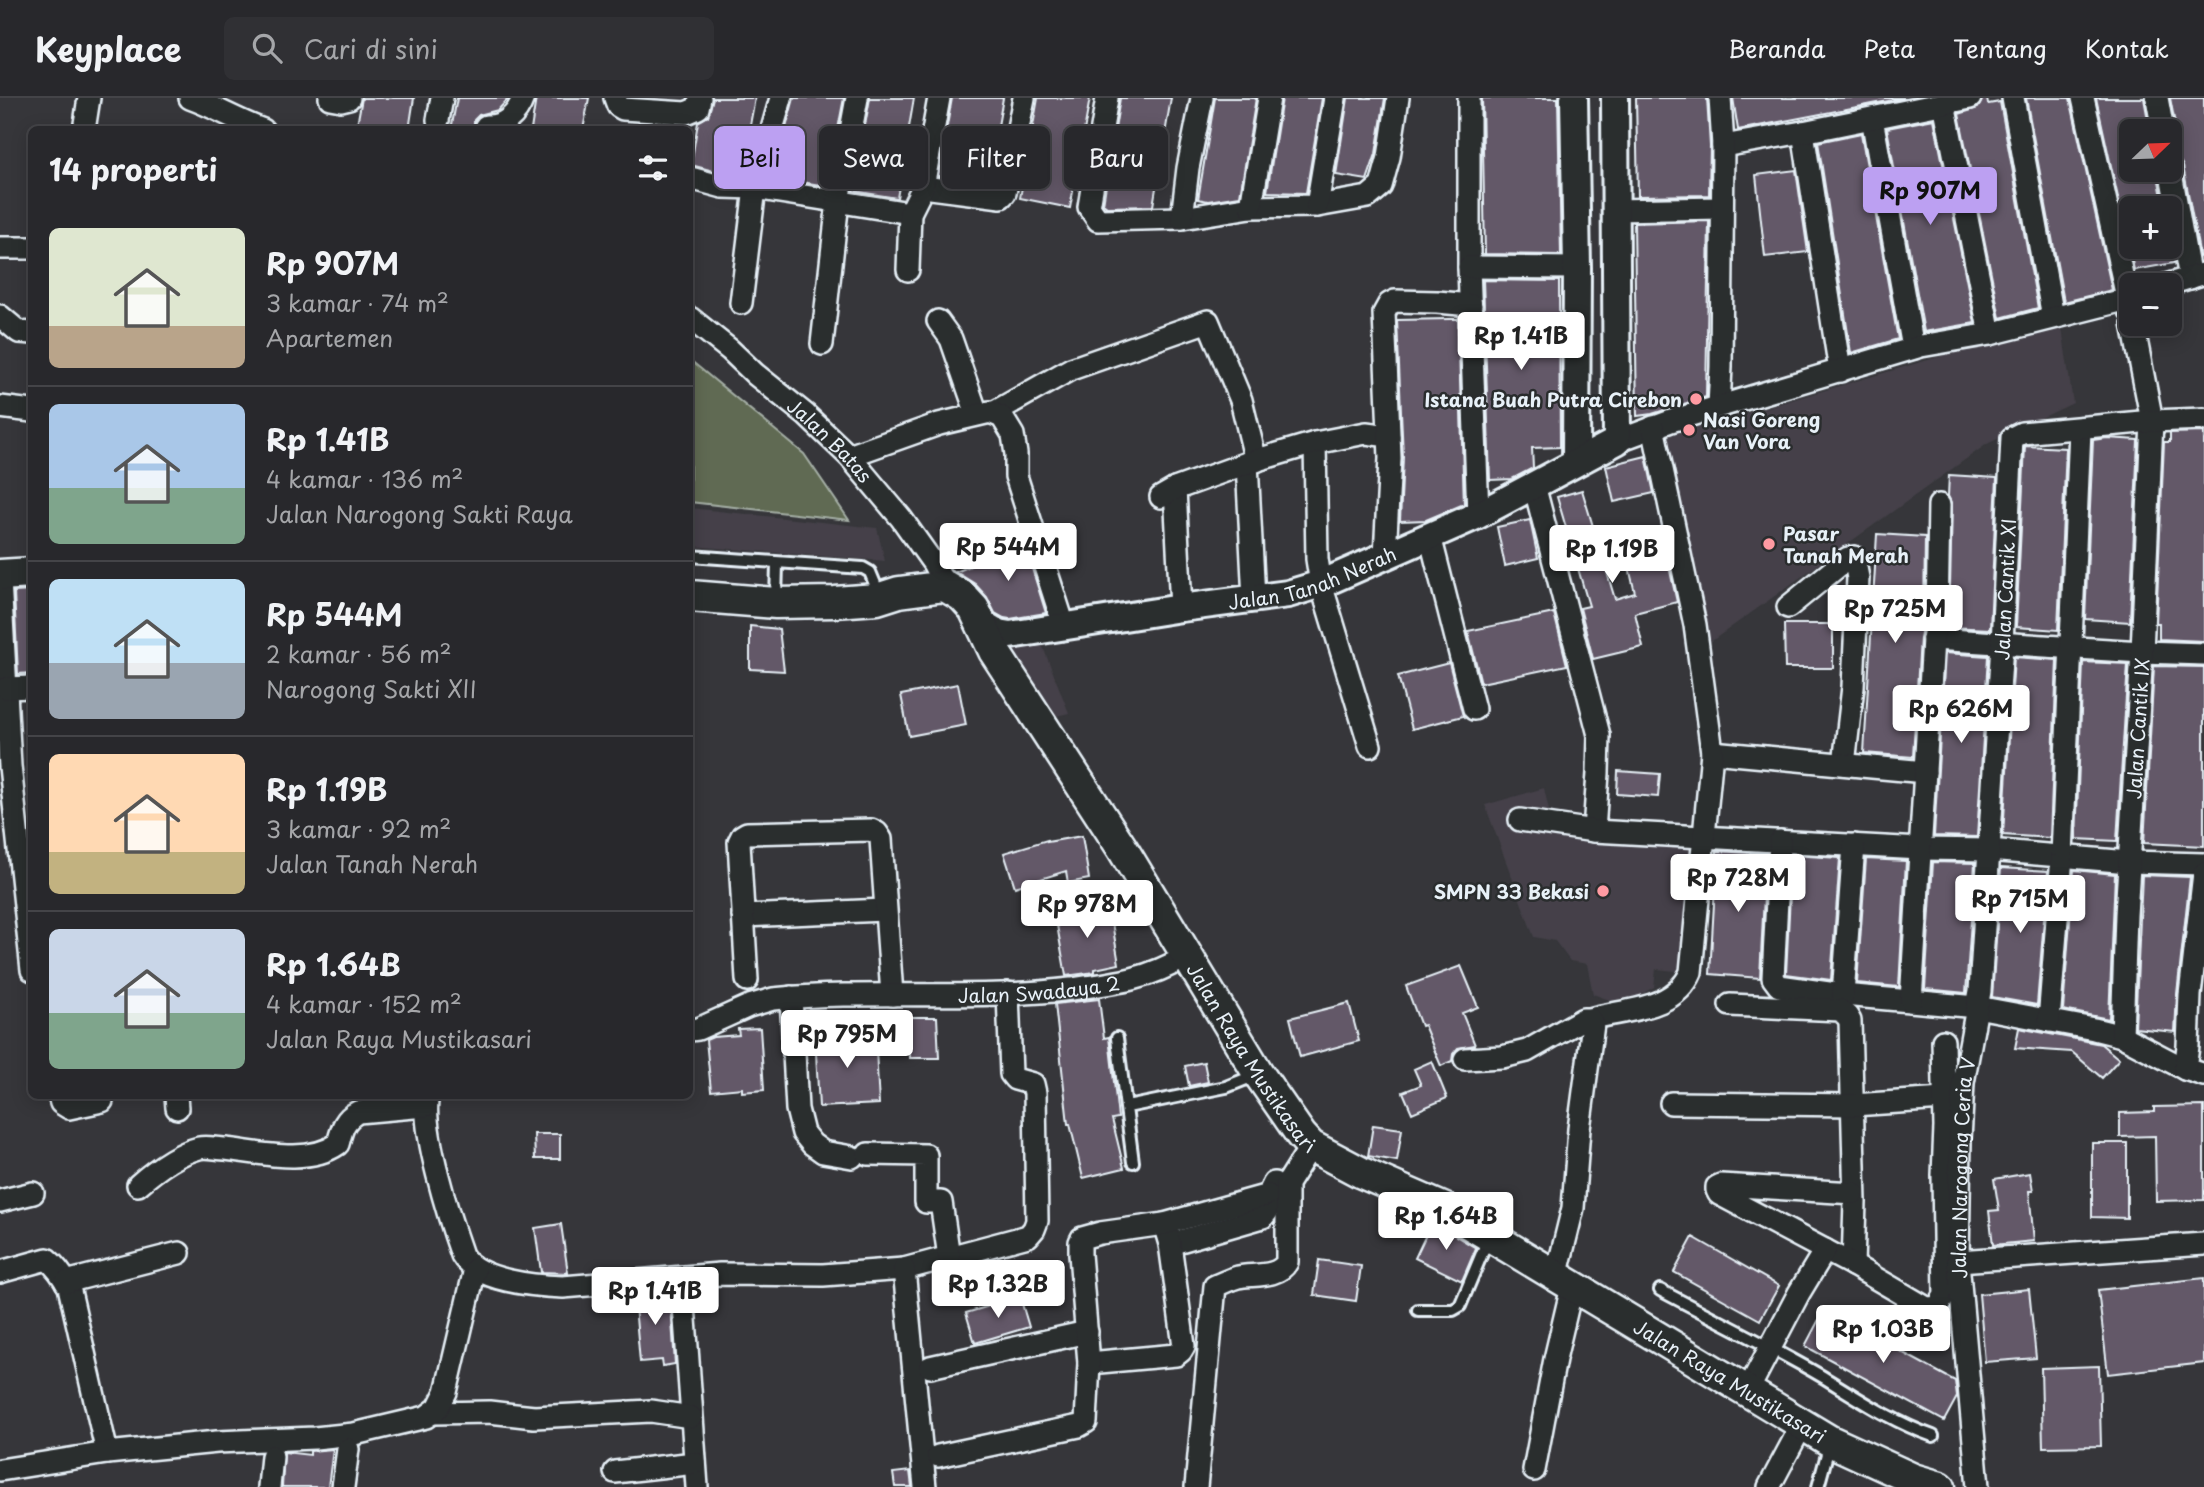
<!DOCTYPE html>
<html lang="id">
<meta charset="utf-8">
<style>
:root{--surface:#28282c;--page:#303034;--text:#f1f3f6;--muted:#a5a6a9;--line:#444448;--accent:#bca0f2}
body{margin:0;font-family:"Playpen Sans",sans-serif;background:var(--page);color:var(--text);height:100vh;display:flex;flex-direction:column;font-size:26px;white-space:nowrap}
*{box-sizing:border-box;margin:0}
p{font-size:23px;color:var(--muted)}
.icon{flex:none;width:38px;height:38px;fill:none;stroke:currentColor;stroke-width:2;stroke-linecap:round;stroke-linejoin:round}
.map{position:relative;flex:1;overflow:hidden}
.panel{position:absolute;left:28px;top:28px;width:665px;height:973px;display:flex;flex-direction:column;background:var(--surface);border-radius:10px;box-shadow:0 4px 18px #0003,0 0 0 2px var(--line)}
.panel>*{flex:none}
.hud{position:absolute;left:714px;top:28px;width:665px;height:63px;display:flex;gap:14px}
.needle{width:46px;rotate:67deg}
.tools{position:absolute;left:2119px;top:21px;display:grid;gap:14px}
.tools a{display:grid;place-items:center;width:63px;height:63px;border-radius:10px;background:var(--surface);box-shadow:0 4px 18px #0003,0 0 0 2px var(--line);font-size:35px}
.price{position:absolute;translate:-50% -60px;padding:0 16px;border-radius:7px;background:#fff;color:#222;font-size:23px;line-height:46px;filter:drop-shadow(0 2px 4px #0008)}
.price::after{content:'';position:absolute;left:50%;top:42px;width:21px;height:16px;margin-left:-10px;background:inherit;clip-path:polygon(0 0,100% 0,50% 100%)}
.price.on{background:var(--accent);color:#111}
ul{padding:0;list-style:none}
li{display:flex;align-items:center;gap:21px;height:175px;padding:0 21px}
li+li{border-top:2px solid var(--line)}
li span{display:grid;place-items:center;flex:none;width:196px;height:140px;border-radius:10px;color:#555}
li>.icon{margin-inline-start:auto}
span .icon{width:84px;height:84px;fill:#fffc;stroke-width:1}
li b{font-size:30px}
h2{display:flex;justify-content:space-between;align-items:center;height:84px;padding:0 21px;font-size:30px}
.pill{padding:0 24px;border-radius:10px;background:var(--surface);box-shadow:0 4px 18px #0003,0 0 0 2px var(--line);font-size:24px;line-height:63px}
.pill.on{background:var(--accent);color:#111}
header{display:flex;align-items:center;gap:42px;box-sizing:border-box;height:98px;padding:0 35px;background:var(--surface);border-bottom:2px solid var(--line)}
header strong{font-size:33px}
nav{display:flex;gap:38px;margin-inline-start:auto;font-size:24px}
.search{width:490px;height:63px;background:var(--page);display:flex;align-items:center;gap:18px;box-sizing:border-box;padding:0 24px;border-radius:10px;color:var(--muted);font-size:26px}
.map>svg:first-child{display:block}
.built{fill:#444048}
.green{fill:#616b52;stroke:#a4aea5;stroke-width:2}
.building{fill:#645968;stroke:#e8f1f8;stroke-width:2}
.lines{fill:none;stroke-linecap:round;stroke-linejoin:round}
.service-casing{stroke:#e8f1f8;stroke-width:16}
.minor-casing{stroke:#e8f1f8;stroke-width:26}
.tertiary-casing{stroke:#e8f1f8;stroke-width:32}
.secondary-casing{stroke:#e8f1f8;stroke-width:35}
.service{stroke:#2a2d2e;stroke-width:10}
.minor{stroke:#2a2d2e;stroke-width:21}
.tertiary{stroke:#2a2d2e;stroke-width:26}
.secondary{stroke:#2a2d2e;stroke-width:30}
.poi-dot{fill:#ff9aa2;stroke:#2a2d2e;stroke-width:2.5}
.labels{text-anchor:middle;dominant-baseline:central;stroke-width:5;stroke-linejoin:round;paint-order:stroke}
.poi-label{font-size:19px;font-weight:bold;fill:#e8f1f8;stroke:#2a2d2e;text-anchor:end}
.street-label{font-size:19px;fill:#e8f1f8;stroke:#2a2d2e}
</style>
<header>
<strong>Keyplace</strong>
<div class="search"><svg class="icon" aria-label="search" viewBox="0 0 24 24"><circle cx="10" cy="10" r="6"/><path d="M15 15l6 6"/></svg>Cari di sini</div>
<nav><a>Beranda</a><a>Peta</a><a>Tentang</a><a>Kontak</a></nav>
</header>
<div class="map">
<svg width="2204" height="1389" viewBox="0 0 2204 1389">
<rect width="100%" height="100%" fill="#36363a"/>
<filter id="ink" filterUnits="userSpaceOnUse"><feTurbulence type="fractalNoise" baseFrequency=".0143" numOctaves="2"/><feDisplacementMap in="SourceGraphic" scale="14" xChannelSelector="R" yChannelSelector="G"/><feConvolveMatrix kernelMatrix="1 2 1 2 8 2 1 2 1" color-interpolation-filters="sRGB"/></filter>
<g filter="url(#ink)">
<!-- built -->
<path class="built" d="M2061 223 2073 305 1987 346 1709 545 1668 338Z
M690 410 877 430 885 463 690 448Z
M1039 539 1069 615 1043 621 1001 553Z
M1544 690 1552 726 1559 739 1693 747 1685 874 1656 871 1654 889 1623 907 1593 896 1587 866 1570 863 1555 843 1534 839 1485 707Z"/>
<!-- green -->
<path class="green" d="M690 262 804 356 849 422 690 404Z"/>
<!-- building -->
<path class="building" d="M362 0H414L409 32H356Z
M457 0H509L498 12 479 17 474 22V32H451Z
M536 0H589L583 32H531Z
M713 0H755L741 76H725L691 67 698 24 708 18Z
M794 0H844L827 88 776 80 783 41Z
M870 0H914L897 100 853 93Z
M952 0H1003L988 84 938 78Z
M1038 0H1090L1070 110 1020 100Z
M1120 0H1171L1153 108 1107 109 1103 106Z
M1215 0H1256L1240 98 1208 103 1198 101Z
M1282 0H1322L1306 95 1267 94Z
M1348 0H1385L1376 56 1367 82 1336 77Z
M1482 0H1558L1561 157 1485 156Z
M1636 0H1707L1710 48 1709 97 1638 98Z
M1733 0H1904L1738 32Z
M1983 0H1987L1988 6 2000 4 2038 210 2000 220 1959 16 1978 10Z
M2026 0H2070L2112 192 2064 204Z
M2096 0H2144L2150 33H2132V72H2157L2164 110H2132V149H2170V143L2174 165 2134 172Z
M2170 0H2204V158L2200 159 2183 68 2178 60 2174 40 2176 31Z
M1934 21 1975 225 1924 234 1887 30Z
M1861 35 1898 241 1851 255 1818 44Z
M1796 72 1808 154 1765 159 1756 77Z
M1709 123 1706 299 1652 316 1637 318 1634 125Z
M1483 182 1559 183 1560 349 1532 350 1533 370 1512 381 1490 382Z
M1450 221H1458L1464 406 1426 422 1400 423 1403 359 1397 222Z
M2204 334V543L2159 541V525H2156L2164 344H2170V335Z
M2107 340 2138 342 2130 524 2085 521 2093 342Z
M2025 348 2066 350 2058 532 2016 529Z
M1646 358 1654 395 1614 404 1606 368Z
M1949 377 1997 380 1990 531 1949 529 1952 407 1948 398Z
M1582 392 1615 501 1635 495 1628 465 1666 455 1677 504 1635 515 1643 549 1593 561 1580 510 1589 508 1557 399Z
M1530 422 1538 460 1505 468 1497 429Z
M1877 436 1925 439 1924 519 1920 540 1913 659 1864 655Z
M1024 445 1046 515 1010 521 1004 520 995 515 987 499 975 486 956 474Z
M32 493V575L18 576 14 494Z
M1554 515 1567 567 1481 585 1468 533Z
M1784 526H1833V570H1785Z
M750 528 779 531 784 573 750 571Z
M1945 555 1988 558 1977 739 1934 738Z
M2014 559 2057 562 2050 740 2003 737Z
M2083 564 2128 566 2117 743 2076 741Z
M1449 565 1463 618 1412 631 1398 578Z
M2154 568 2204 569V748L2144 745Z
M958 586 966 627 909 638 901 597Z
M1618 673 1660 676 1658 699 1617 696Z
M1082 738 1089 781 1068 785 1066 773 1015 789 1004 755 1047 742V744Z
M1717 753 1766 756 1760 880 1710 876Z
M1792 757 1840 760 1831 882 1786 876Z
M1866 761 1906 763 1899 889 1857 885Z
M1933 764 1975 765 1966 895 1925 891Z
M2001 770 2048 773 2037 907 1992 899Z
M2074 772 2115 776 2109 921 2063 912Z
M2142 777 2190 779 2177 896 2175 934 2135 930Z
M1109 807 1119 866 1095 871V874L1066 878 1055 816Z
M1461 868 1478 909 1462 915 1475 947 1458 950 1453 956 1452 963 1441 968 1424 927 1421 928 1406 888Z
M1099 901 1104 940 1109 939 1118 1020 1112 1021 1124 1070 1083 1080 1070 1026H1068L1055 906Z
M1349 905 1359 943 1300 959 1290 920Z
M909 919H937L939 960H910Z
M760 930 764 992 742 994V990L711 993 706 942 713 939 739 937 738 931Z
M2019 930 2101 946 2119 961 2102 980 2072 954 2015 950Z
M875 934 879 1006 819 1009 815 937Z
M1432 963 1447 1000 1412 1015 1403 994 1421 987 1414 971Z
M1204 964 1208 984 1189 988 1185 968Z
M2204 1008V1102L2156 1103 2155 1038 2120 1039V1015L2154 1014V1009Z
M1373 1027 1402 1031 1397 1063 1368 1058Z
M534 1036H560V1061H535Z
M2092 1045H2127V1120L2092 1119Z
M2030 1075 2033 1093H2029L2034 1143 1993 1147 1989 1113 1999 1112 1994 1081Z
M1432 1124 1476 1150 1462 1183 1415 1160Z
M561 1126 568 1175 541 1174 535 1130Z
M1693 1139 1779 1188 1760 1222 1674 1174Z
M1319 1162 1361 1168 1356 1203 1314 1197Z
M2204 1180V1265L2108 1276 2098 1192Z
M2029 1191 2036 1260 1985 1264 1979 1196Z
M670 1193 675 1266 663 1268 662 1262 640 1264 634 1197Z
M1020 1199 1029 1229 975 1245 966 1215Z
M1824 1212 1955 1283 1957 1299 1944 1323 1805 1248Z
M2099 1268 2101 1348 2043 1349 2041 1270Z
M333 1351 328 1389H282L284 1354 310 1357V1353Z
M910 1373 912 1389H895L893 1375Z"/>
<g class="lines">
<defs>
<path id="service" d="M690 458 863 470 870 474 875 486 876 498
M776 501 777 466
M1117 940 1133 1064
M1127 1009 1226 989 1256 977
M1660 1192C1714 1221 1770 1248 1823 1279 1859 1301 1893 1324 1933 1338
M1418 1212H1453L1460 1208 1488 1141
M1818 1389 1830 1345"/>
<g id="minor">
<path d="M190 0C215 9 238 23 263 32"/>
<path d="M330 0 341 2 349 0"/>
<path d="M615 0 618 8 623 11 686 15 698 10 700 0"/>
<path d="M1107 0 1089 109 1098 122 1182 120 1251 109 1317 108 1368 99 1381 88 1389 59 1398 0"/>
<path d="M1469 0V169L1478 417"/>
<path d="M2013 0 2053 219"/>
<path d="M2083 0 2130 213"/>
<path d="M2157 0 2163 33"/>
<path d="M1944 5 1990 236"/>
<path d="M1872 20 1913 250"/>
<path d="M438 22 442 0"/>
<path d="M486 28C504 29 517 17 523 0"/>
<path d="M84 32 89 0"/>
<path d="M1803 34 1840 273"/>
<path d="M1723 48 1803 34 1970 0"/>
<path d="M2170 70 2190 180"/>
<path d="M690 80 723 89 755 90 910 115"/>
<path d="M923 89 1001 99 1005 95 1024 0"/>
<path d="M1317 108 1335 0"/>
<path d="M1251 109 1269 0"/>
<path d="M1614 112 1722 110"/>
<path d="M1182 120 1188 70 1202 0"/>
<path d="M0 150H32"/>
<path d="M1469 169 1577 170"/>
<path d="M908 172 910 115 923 89 939 0"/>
<path d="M2166 187 2202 176"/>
<path d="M741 205 755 90 781 0"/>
<path d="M0 218 19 234 32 235"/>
<path id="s1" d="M690 220 730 252 755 276 806 317 849 358 901 420 933 465 945 488"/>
<path d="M938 223 951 241 977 316"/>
<path d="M822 246 838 103 857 0"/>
<path d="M1719 308 1721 269 1723 48 1720 0"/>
<path d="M0 309 32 313"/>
<path d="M993 315 1071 271 1208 223 1241 302 1256 363"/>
<path d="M1617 343 1671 323 1921 248 1990 236 2132 200"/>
<path d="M1315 345 1317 461 1321 486 1370 648"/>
<path d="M849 358 939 326 990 314 1002 319 1013 337 1016 356V378L1064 528"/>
<path d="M1247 365 1254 501"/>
<path d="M1534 387 1599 637 1598 675 1594 733"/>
<path d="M1175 391 1181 510"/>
<path d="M1161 399 1175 391 1247 365 1315 345 1366 335 1389 338"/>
<path d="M1430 438 1474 611"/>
<path d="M1385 458 1390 360 1384 215 1389 206 1395 203 1437 204 1471 207"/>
<path d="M0 481 10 668 32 872"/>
<path d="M1788 509 1848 460 1854 459 1858 480 1853 589 1844 666"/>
<path d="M1933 541 2142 554 2204 556"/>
<path d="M6 590 32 589"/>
<path d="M1712 654 1925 674"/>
<path d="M1520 722 1594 733 1921 751 1989 752 2129 764 2204 766"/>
<path d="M1780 743 1773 880 1779 888 1843 897 1977 909 2094 931 2122 938 2185 971 2204 977"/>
<path d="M743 818 885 812"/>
<path d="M747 882 739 744 742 738 747 735 871 732 877 735 881 741 892 897"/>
<path d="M1843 897 1854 747"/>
<path d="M791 899 797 1011 803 1035 812 1046 823 1054 852 1059"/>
<path d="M1911 903 1933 541 1937 520 1939 407"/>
<path d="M1730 907 1840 912 1847 918 1850 923 1855 1104 1853 1167"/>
<path d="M1590 921C1624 911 1675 913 1691 874L1712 654 1695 527 1653 329"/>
<path d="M2049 923 2062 758 2080 331"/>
<path id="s2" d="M690 932 698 931 749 908 773 901C872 891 972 903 1071 891 1117 885 1146 882 1187 858"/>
<path id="s3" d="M2122 938 2126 817 2142 554 2152 323 2133 226"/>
<path d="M1465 961 1502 959 1527 953 1583 921H1590L1593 926 1579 1031 1573 1110 1556 1179"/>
<path d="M2185 971 2188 948 2190 897 2204 775"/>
<path d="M59 998 61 1005 69 1010 102 1003"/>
<path d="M176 998 177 1010"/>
<path d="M428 998C420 1029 450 1123 462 1157 477 1183 535 1188 563 1189L720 1176 823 1177 904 1171 1028 1138 1034 1131 1037 1123 1035 995 1033 986 1015 981 1011 976 1008 895"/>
<path d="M1671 1005 1853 1007 1944 1001"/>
<path d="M868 1056 926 1057V1104H941L949 1159"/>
<path d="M138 1087C155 1072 176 1056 199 1050 207 1048 217 1051 226 1051 261 1055 308 1067 338 1046 342 1031 344 1021 358 1014L425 1008"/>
<path d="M1854 1095 1721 1087 1717 1089V1092L1719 1096 1853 1167 1925 1209 1931 1210 1938 1209 1945 1197 1943 1077 1945 1029 1943 943"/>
<path d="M0 1103 33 1095"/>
<path d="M1170 1146 1263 1119 1267 1114 1268 1097 1274 1085"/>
<path d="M1958 1163 2204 1146"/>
<path d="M904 1171 925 1389"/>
<path d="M0 1174 47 1161C57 1169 63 1178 69 1189L107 1355"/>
<path d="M682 1179 697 1389"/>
<path d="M66 1184 179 1155"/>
<path d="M1089 1265 1176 1257 1181 1253 1184 1248 1170 1146 1164 1126"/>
<path d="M930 1269 1087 1234"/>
<path d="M1748 1292 1799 1195 1825 1152"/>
<path d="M433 1315 489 1314 534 1319 651 1313 691 1319"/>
<path d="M938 1358 1079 1328 1086 1324 1089 1265 1080 1156V1144L1082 1140 1100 1135 1164 1126 1268 1097"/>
<path d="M0 1372 107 1355 217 1344 315 1340 354 1336 426 1319 438 1310 446 1294 475 1171"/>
<path d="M1534 1372 1555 1261 1572 1189"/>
<path d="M615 1374 695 1365"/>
<path d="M269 1389 272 1358"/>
<path d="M343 1389 348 1351"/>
<path d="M1196 1389 1215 1188C1223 1185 1230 1181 1238 1179 1254 1176 1278 1180 1287 1164V1086L1311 1048"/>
<path d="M1769 1389 1803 1325"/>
<path id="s4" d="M1978 1389 1958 1163 1960 1042 1963 985 1980 893 2002 546 2012 340 2022 335 2152 323 2204 321"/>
</g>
<g id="tertiary">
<path d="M1574 0 1577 170 1576 363"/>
<path id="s5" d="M983 526 998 535 1010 537 1181 510 1288 496 1321 486 1478 417 1617 343 1615 0"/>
</g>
<g id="secondary">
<path d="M0 477 32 475"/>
<path id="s6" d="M690 498 776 505 835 504 877 501 899 494 945 488 962 498 974 511 994 553 1122 750 1258 975 1301 1037 1311 1048 1362 1075 1445 1111 1830 1343 1913 1381 1940 1389"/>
</g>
</defs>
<!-- service casing -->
<use href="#service" class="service-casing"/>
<!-- minor casing -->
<use href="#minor" class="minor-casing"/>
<!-- tertiary casing -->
<use href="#tertiary" class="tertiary-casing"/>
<!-- secondary casing -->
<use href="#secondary" class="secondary-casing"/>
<!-- service -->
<use href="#service" class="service"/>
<!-- minor -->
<use href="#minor" class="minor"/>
<!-- tertiary -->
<use href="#tertiary" class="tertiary"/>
<!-- secondary -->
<use href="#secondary" class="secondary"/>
</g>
</g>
<!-- markers -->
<g class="poi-dot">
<circle cx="1696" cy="301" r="7"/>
<circle cx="1689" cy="332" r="7"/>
<circle cx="1769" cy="446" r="7"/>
<circle cx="1603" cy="793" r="7"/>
</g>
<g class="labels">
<!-- poi labels -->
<g class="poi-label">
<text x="1682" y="301">Istana Buah Putra Cirebon</text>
<text x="1703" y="321" text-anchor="start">Nasi Goreng<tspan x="1703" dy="22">Van Vora</tspan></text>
<text x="1783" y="435" text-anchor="start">Pasar<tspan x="1783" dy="22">Tanah Merah</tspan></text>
<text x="1589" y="793">SMPN 33 Bekasi</text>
</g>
<!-- street labels -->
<g class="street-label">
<text stroke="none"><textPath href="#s1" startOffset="186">Jalan Batas</textPath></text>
<text stroke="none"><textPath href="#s5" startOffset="338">Jalan Tanah Nerah</textPath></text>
<text stroke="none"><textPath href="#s4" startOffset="901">Jalan Cantik XI</textPath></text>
<text stroke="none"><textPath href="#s3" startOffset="308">Jalan Cantik IX</textPath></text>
<text stroke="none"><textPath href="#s2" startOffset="355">Jalan Swadaya 2</textPath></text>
<text stroke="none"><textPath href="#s6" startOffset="822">Jalan Raya Mustikasari</textPath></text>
<text stroke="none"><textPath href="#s4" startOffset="320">Jalan Narogong Ceria V</textPath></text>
<text stroke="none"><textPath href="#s6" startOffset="1410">Jalan Raya Mustikasari</textPath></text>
</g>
</g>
</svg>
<div class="tools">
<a><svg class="needle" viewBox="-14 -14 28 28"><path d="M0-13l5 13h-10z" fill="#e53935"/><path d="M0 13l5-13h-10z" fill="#a5a6a9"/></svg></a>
<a>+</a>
<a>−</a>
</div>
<b class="price on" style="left:1930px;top:129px">Rp 907M</b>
<b class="price" style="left:1521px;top:274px">Rp 1.41B</b>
<b class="price" style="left:1008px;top:485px">Rp 544M</b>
<b class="price" style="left:1612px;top:487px">Rp 1.19B</b>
<b class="price" style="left:1895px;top:547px">Rp 725M</b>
<b class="price" style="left:1961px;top:647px">Rp 626M</b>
<b class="price" style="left:1738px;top:816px">Rp 728M</b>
<b class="price" style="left:2020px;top:837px">Rp 715M</b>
<b class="price" style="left:1087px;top:842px">Rp 978M</b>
<b class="price" style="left:847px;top:972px">Rp 795M</b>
<b class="price" style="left:1446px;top:1154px">Rp 1.64B</b>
<b class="price" style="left:998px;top:1222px">Rp 1.32B</b>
<b class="price" style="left:655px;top:1229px">Rp 1.41B</b>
<b class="price" style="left:1883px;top:1267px">Rp 1.03B</b>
<div class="hud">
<a class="pill on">Beli</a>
<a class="pill">Sewa</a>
<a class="pill">Filter</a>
<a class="pill">Baru</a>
</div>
<section class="panel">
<h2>14 properti<svg class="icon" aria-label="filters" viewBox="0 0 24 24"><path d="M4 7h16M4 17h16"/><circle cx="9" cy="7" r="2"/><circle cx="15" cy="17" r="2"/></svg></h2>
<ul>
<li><span style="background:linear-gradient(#dfe7d0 70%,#b9a48a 0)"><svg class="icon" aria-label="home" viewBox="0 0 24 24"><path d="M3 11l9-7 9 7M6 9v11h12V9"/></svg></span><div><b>Rp 907M</b><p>3 kamar · 74 m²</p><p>Apartemen</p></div></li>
<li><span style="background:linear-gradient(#a9c7e8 60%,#7fa58c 0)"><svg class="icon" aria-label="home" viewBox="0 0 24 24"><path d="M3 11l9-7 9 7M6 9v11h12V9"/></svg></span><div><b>Rp 1.41B</b><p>4 kamar · 136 m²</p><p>Jalan Narogong Sakti Raya</p></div></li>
<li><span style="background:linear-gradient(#bfe0f5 60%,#9aa5b1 0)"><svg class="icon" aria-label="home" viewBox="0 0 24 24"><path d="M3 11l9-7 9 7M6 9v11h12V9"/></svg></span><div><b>Rp 544M</b><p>2 kamar · 56 m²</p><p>Narogong Sakti XII</p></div></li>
<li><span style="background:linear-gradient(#ffd9b3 70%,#c2b280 0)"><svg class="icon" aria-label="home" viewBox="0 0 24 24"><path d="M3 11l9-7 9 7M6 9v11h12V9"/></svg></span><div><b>Rp 1.19B</b><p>3 kamar · 92 m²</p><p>Jalan Tanah Nerah</p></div></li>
<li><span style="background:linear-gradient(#c9d6e8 60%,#7fa58c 0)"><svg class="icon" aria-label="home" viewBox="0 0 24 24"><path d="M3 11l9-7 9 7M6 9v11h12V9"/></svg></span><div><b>Rp 1.64B</b><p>4 kamar · 152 m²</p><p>Jalan Raya Mustikasari</p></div></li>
</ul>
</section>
</div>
